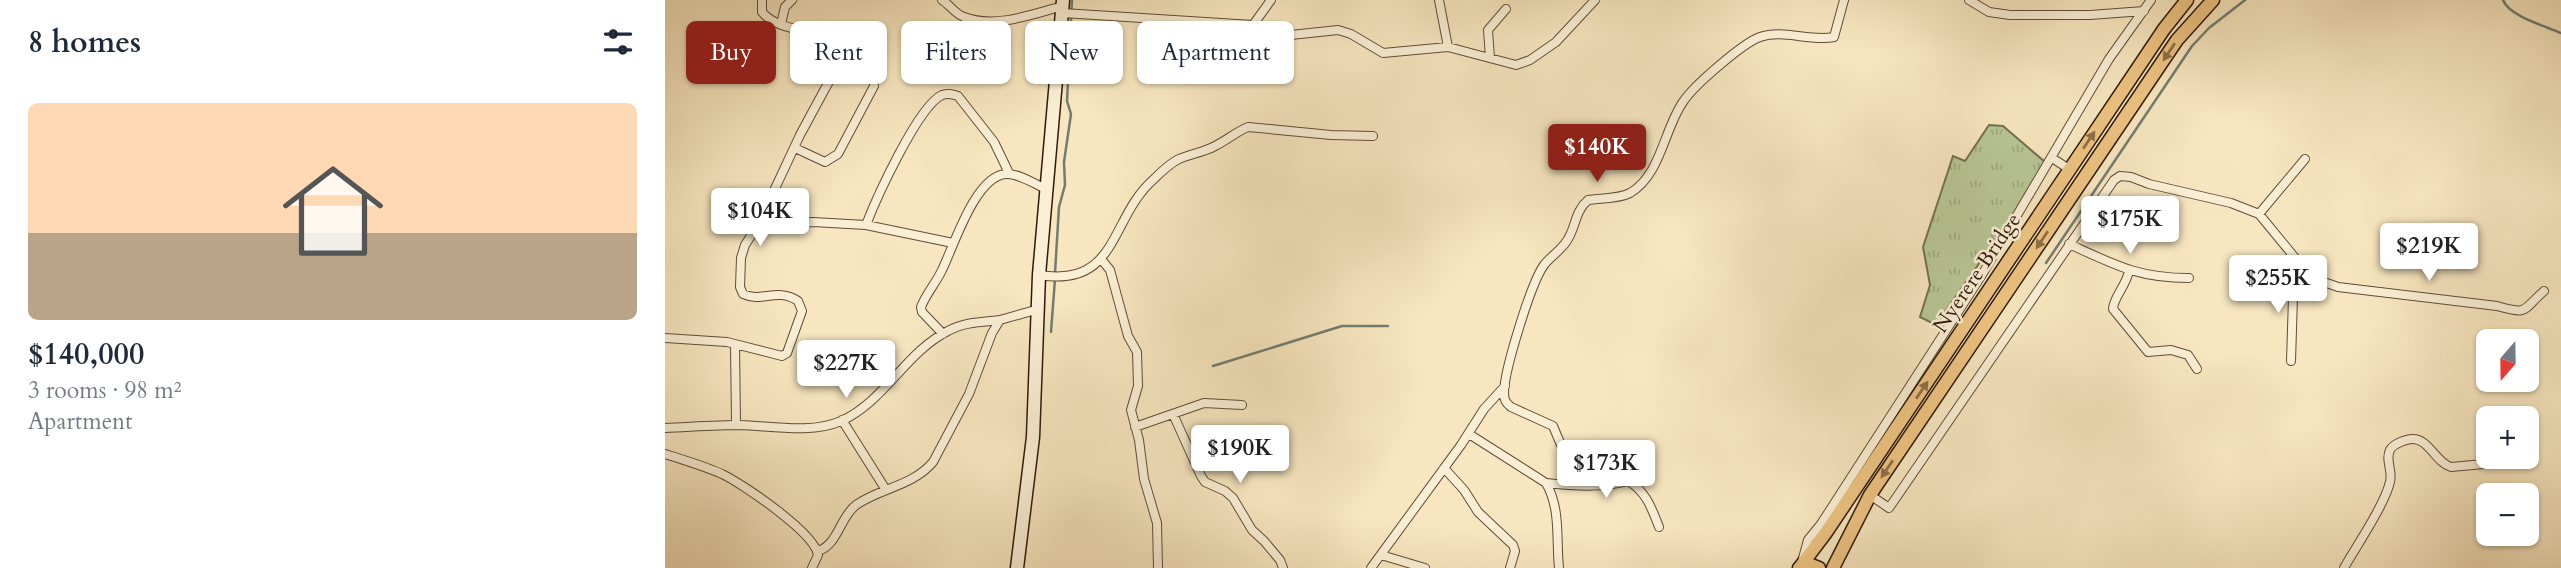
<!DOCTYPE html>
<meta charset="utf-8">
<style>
:root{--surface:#fff;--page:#f6f6f7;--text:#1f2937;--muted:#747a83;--line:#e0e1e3;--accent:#8f2418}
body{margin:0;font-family:Cardo,serif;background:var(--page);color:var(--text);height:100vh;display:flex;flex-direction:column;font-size:26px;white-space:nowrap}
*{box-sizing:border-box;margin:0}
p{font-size:23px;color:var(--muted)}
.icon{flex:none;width:38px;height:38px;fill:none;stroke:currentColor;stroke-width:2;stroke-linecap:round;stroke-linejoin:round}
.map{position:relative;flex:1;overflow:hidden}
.drawer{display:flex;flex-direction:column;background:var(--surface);width:665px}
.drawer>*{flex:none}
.banner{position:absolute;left:21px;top:21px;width:665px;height:63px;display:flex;gap:14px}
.needle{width:46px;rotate:200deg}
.buttons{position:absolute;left:1811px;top:329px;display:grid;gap:14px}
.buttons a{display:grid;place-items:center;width:63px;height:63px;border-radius:10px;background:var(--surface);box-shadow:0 2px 5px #0004;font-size:35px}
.price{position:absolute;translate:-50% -60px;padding:0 16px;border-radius:7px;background:#fff;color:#222;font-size:23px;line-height:46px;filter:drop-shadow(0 2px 4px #0008)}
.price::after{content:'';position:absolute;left:50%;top:42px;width:21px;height:16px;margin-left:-10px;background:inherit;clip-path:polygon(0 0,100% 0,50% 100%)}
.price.on{background:var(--accent);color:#fff}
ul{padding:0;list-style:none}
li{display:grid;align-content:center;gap:14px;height:371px;padding:0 28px}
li+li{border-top:2px solid var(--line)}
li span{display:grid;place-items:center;height:217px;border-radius:10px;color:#555}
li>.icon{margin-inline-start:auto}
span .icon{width:126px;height:126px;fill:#fffc;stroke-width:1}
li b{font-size:30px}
h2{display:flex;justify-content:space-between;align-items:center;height:84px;padding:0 28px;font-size:30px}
.tag{padding:0 24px;border-radius:10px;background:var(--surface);box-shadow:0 2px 5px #0004;font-size:24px;line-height:63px}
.tag.on{background:var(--accent);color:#fff}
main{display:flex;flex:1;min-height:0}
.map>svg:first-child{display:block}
.grass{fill:url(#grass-tufts);stroke:#747050;stroke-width:2}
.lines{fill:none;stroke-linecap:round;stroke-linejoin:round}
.stream{stroke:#717d70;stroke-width:2.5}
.street-casing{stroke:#614c39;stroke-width:10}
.secondary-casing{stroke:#2f190c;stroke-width:15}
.primary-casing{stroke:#2f190c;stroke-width:15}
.street{stroke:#faefd5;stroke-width:8}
.secondary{stroke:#faefd5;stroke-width:12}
.primary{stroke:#ecc380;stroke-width:12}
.oneway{fill:#8e6e46}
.labels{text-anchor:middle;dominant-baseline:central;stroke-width:5;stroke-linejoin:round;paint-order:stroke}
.street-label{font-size:21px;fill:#2f190c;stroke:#faefd5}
</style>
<main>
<section class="drawer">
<h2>8 homes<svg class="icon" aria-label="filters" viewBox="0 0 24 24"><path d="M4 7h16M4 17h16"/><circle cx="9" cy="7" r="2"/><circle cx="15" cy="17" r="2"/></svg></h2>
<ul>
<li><span style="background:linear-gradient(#ffd9b3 60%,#b9a48a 0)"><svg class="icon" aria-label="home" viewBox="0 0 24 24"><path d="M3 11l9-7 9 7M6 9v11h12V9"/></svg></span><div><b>$140,000</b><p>3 rooms · 98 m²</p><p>Apartment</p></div></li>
</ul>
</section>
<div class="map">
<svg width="1896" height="568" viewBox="0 0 1896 568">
<defs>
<pattern id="grass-tufts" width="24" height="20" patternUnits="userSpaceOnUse" patternTransform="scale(1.75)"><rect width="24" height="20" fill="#b9c695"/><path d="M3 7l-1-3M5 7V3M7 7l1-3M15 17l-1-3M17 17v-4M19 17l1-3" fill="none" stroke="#9faa7f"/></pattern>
</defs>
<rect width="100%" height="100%" fill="#f7e6bf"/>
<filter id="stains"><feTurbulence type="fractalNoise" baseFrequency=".00286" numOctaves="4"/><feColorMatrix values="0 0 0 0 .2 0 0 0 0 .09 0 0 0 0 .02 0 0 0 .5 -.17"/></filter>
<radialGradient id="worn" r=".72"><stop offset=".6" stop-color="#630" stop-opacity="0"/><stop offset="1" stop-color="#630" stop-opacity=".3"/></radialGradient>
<!-- grass -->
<path class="grass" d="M1324 125 1338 126 1380 162 1378 173 1277 316 1275 327 1255 317 1265 285 1258 247 1288 156 1300 161Z"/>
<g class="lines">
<!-- stream -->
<path class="stream" d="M1838 0C1844 16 1880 26 1896 33
M1381 263 1527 46 1544 28 1580 0
M390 273 394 207 400 185 399 162 406 114 402 101 407 0
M386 332 390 279
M548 366 677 326H723"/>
<defs>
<path id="street" d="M277 0C285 5 290 14 299 17 330 29 368 14 398 6
M774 0 783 47
M1304 0 1324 12 1345 15H1425L1479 11
M398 13 588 25 626 35 673 30 686 34 718 53 783 47 851 65 865 60 891 42 930 0
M116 24 120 7 127 0
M588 25 606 0
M825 58 823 30 841 9
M130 148 160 162 173 154 209 86
M1387 158 1404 169
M1594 214 1640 159
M99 225 148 222 201 225 288 243
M201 225C211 199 253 106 277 95 283 93 287 94 293 96L329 142 344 173
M1404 244C1450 265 1473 278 1524 278
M436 259 445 270 463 336 472 352 473 386 466 410 474 440 479 479 492 523 493 568
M1464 271C1461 286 1448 298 1448 309L1483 352 1506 350 1523 355 1532 369
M374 275C454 288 444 218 489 179 496 172 505 163 514 159 526 154 539 152 550 146 562 140 571 132 583 127L666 135 708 136
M278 334 257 312 256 307C261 294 271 283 277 270 289 246 310 176 341 174 353 173 370 184 381 189
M0 338 62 342 117 356 122 353 137 311 133 301C112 287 97 303 78 294L75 287 76 258 80 245 93 225 135 135 175 61 177 49C157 26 116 35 97 12V0
M70 344 71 425
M1626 361 1628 297 1630 291 1641 281 1640 270
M508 414 536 476 540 482 560 491 568 498 587 530 599 541 615 560 618 568
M177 420 221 490
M470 427 539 403 577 405
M0 428C25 427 50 425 75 425 107 426 147 434 176 421 219 402 241 352 283 331 299 322 317 322 335 320
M804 434 881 483C896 509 891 539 894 568
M896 445 888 426 846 407C841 403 839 400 839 393 839 371 866 283 879 265 885 257 895 251 901 242 911 229 909 212 923 200 936 198 954 199 965 193 996 175 999 129 1018 102 1028 86 1078 43 1095 37 1119 29 1145 42 1169 37L1179 0
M0 454C19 460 39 466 57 474 78 484 150 533 153 555L147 568
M779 468 799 490 813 512 848 545 850 551 845 568
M881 483C910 486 935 488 963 481 981 491 987 509 994 527
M1205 495 1224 508 1449 180 1455 176 1466 177 1484 184 1566 203 1594 214 1640 270 1659 282 1673 287 1832 306C1864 315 1856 311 1879 291
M153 551C173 545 175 517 191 505 215 488 248 486 268 462L304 394 327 333 335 320 374 309
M716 555 760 568
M1138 558 1143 540 1156 524 1318 273 1444 59 1486 0
M706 568 796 445 819 409 840 386
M1679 568C1692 545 1719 506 1725 482 1728 471 1720 460 1725 450 1728 444 1741 439 1748 439 1764 439 1771 463 1786 467L1841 462"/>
<path id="secondary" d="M352 568 368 437 374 275 398 0"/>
<path id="primary" d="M1135 567 1160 534 1499 29 1522 0
M1134 568 1144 564 1154 568
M1168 568 1205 495 1512 40 1548 0"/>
</defs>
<!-- street casing -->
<use href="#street" class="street-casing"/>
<!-- secondary casing -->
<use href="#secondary" class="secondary-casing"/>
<!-- primary casing -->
<use href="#primary" class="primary-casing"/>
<!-- street -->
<use href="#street" class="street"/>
<!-- secondary -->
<use href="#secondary" class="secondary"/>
<!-- primary -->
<use href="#primary" class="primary"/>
</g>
<!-- one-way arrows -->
<defs><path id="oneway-solid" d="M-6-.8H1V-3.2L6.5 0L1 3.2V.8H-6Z" transform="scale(1.75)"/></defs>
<g class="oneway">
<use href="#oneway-solid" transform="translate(1504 52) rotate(124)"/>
<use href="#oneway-solid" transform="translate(1424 140) rotate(-56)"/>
<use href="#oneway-solid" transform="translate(1377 240) rotate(124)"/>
<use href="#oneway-solid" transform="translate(1257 390) rotate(-56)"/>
<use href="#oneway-solid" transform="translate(1222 469) rotate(124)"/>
</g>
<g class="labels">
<!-- street labels -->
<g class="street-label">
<text transform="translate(1312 273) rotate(-56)">Nyerere Bridge</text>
</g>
</g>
<rect width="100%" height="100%" filter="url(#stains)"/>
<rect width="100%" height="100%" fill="url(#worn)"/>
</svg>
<div class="buttons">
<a><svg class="needle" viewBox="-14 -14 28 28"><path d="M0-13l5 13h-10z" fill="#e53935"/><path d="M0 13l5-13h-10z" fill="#747a83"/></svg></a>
<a>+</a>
<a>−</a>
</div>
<b class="price on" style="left:932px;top:184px">$140K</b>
<b class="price" style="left:95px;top:248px">$104K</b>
<b class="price" style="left:1465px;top:256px">$175K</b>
<b class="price" style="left:1764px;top:283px">$219K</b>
<b class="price" style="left:1613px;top:315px">$255K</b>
<b class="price" style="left:181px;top:400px">$227K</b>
<b class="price" style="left:575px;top:485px">$190K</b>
<b class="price" style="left:941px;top:500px">$173K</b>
<div class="banner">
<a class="tag on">Buy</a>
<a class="tag">Rent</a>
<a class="tag">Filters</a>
<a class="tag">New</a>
<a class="tag">Apartment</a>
</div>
</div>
</main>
